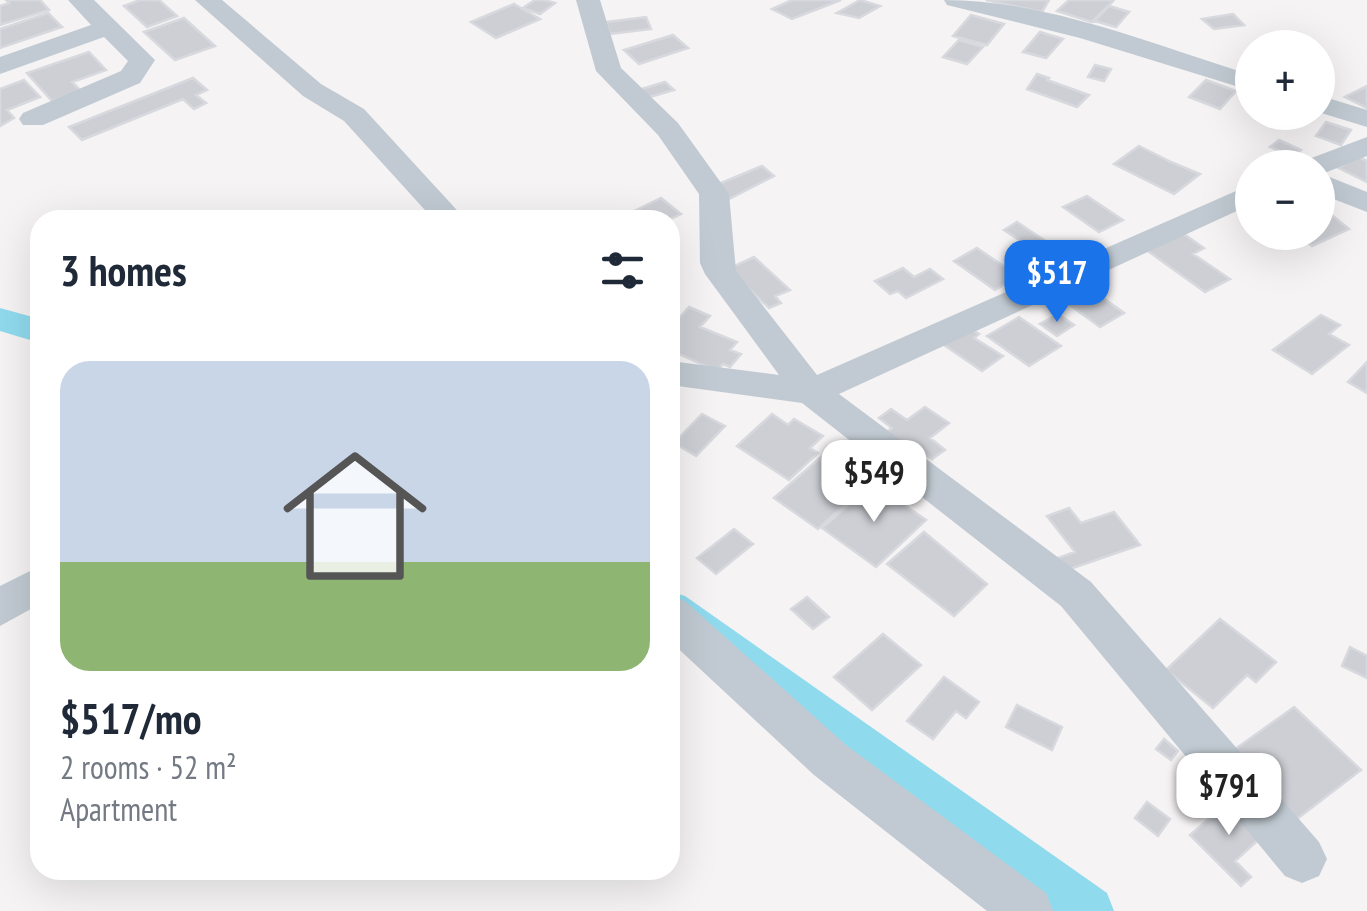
<!DOCTYPE html>
<meta charset="utf-8">
<style>
:root{--surface:#fff;--page:#f6f6f7;--text:#1f2937;--muted:#747a83;--accent:#1a73e8}
body{margin:0;font-family:"PT Sans Narrow",sans-serif;background:var(--page);color:var(--text);height:100vh;display:flex;flex-direction:column;font-size:38px;white-space:nowrap}
*{box-sizing:border-box;margin:0}
p{font-size:32px;color:var(--muted)}
.icon{flex:none;width:55px;height:55px;fill:none;stroke:currentColor;stroke-width:2;stroke-linecap:round;stroke-linejoin:round}
.map{position:relative;flex:1;overflow:hidden}
.drawer{position:absolute;left:30px;top:210px;width:650px;height:670px;display:flex;flex-direction:column;background:var(--surface);border-radius:30px;box-shadow:0 10px 40px #0002}
.drawer>*{flex:none}
.tools{position:absolute;left:1235px;top:30px;display:grid;gap:20px}
.tools a{display:grid;place-items:center;width:100px;height:100px;border-radius:50%;background:var(--surface);box-shadow:0 10px 40px #0002;font-size:50px}
.price{position:absolute;translate:-50% -85px;padding:0 22px;border-radius:20px;background:#fff;color:#222;font-size:32px;line-height:65px;filter:drop-shadow(0 2px 5px #0008)}
.price::after{content:'';position:absolute;left:50%;top:60px;width:30px;height:22px;margin-left:-15px;background:inherit;clip-path:polygon(0 0,100% 0,50% 100%)}
.price.on{background:var(--accent);color:#fff}
ul{padding:0;list-style:none}
li{display:grid;align-content:center;gap:20px;height:530px;padding:0 30px}
li span{display:grid;place-items:center;height:310px;border-radius:30px;color:#555}
li>.icon{margin-inline-start:auto}
span .icon{width:180px;height:180px;fill:#fffc;stroke-width:1}
li b{font-size:42px}
h2{display:flex;justify-content:space-between;align-items:center;height:120px;padding:0 30px;font-size:42px}
.map>svg:first-child{display:block}
.lines{fill:none;stroke-linecap:round;stroke-linejoin:round}
.canal{fill:#90daee;fill-rule:evenodd}
.building{fill:#cdcfd5;stroke:#d7d9de;stroke-width:2.5}
.street{fill:#c1cad2;fill-rule:evenodd}
</style>
<div class="map">
<svg width="1367" height="911" viewBox="0 0 1367 911">
<rect width="100%" height="100%" fill="#f5f3f3"/>
<g class="lines">
<!-- canal -->
<path class="canal" d="M0 308 40 319V343L0 331Z
M670 591 685 596 1107 893 1114 911H1047L670 632Z"/>
</g>
<!-- building -->
<path class="building" d="M6 0H40L49 10 0 25V6L9 3Z
M140 0H159L177 16 147 27 124 6Z
M535 0H544L555 3 540 14 523 8Z
M792 0H841L792 19 772 9Z
M860 0 880 6 859 18 837 13Z
M986 0H1049L1042 12Z
M1069 0H1110L1113 1 1092 22 1057 11Z
M514 4 540 19 496 38 471 22Z
M1109 6 1129 12 1116 27 1095 21Z
M48 13 62 27 0 48V29Z
M1233 14 1244 25 1214 29 1202 19Z
M971 15 1004 24 987 45 953 36Z
M646 17 651 29 610 34 606 22Z
M184 18 215 46 175 60 144 32Z
M1040 32 1063 39 1046 58 1023 52Z
M673 35 688 48 639 64 624 50Z
M959 40 983 47 967 64 943 57Z
M89 52 106 70 72 82 81 91 52 101 27 73Z
M1095 65 1111 69 1104 81 1088 77Z
M1037 74 1049 78 1047 80 1089 95 1077 107 1027 89Z
M193 78 207 90 196 95 206 103 194 109 183 99 82 140 69 127Z
M24 80 40 97 7 110 14 118 0 126V89Z
M1206 80 1236 91 1220 109 1189 97Z
M665 82 674 90 643 99 635 91Z
M1367 86V108L1345 97Z
M1264 112 1300 114 1317 113 1313 119 1305 117 1301 124Z
M1326 122 1351 130 1341 145 1316 136Z
M1279 140 1301 150 1292 157 1270 147Z
M1139 146 1171 162 1200 174 1174 194 1114 164Z
M1357 156 1367 161V182L1339 168Z
M762 166 774 176 729 199 714 186Z
M1087 196 1123 220 1099 232 1063 207Z
M661 198 681 214 668 220 622 217Z
M1318 204 1349 229 1312 246 1292 232H1318Z
M1017 222 1050 244 1036 251 1004 230Z
M1181 232 1204 248 1193 254 1230 279 1205 292 1145 249Z
M977 248 1018 276 995 290 954 261Z
M754 257 790 290 775 296 781 303 769 308 728 269Z
M903 268 914 277 930 269 943 279 906 298 898 291 890 294 875 281Z
M1085 285 1124 313 1100 327 1060 298Z
M689 307 710 316 700 327 737 342 730 350 741 354 730 367 723 364 717 371 677 353 670 361V328Z
M1058 314 1074 325 1057 336 1040 324Z
M1321 315 1340 325 1329 334 1349 345 1312 374 1273 350Z
M1019 317 1061 346 1029 366 987 336Z
M969 328 979 334 974 338 1003 356 982 371 944 345Z
M1367 362V393L1348 382Z
M925 407 949 423 930 438 945 450 932 459 916 448 906 456 880 437 892 428 879 418 891 409 907 420Z
M702 414 725 426 696 456 674 443Z
M772 414 788 425 794 419 823 436 810 448 818 453 789 480 737 446Z
M821 457 865 486 818 529 774 498Z
M873 484 926 520 876 567 822 528Z
M1069 508 1081 523 1114 512 1140 545 1067 570 1058 558 1075 552 1047 516Z
M734 529 753 544 716 574 697 558Z
M924 532 987 584 954 616 887 564Z
M807 597 829 617 813 629 791 609Z
M1220 619 1276 662 1256 682 1247 675 1213 708 1166 670Z
M883 634 921 665 872 710 834 677Z
M1350 647 1367 656V678L1342 666Z
M944 677 979 702 966 718 956 711 933 739 907 721Z
M1017 705 1062 727 1052 750 1006 727Z
M1294 707 1361 770 1289 825 1223 758Z
M1164 739 1178 751 1171 760 1156 749Z
M1232 799 1267 832 1235 861 1251 877 1241 886 1190 835Z
M1147 802 1170 819 1158 836 1135 818Z"/>
<g class="lines">
<!-- street -->
<path class="street" d="M68 0H94L155 60 140 83 43 125H23L19 119 23 113 121 71 128 61 104 37 0 74V57L91 25Z
M195 0H222L321 84 364 109 466 220H434L344 121 303 96Z
M576 0H600L621 68 678 123 729 194 736 271 817 375 1252 184V204L839 394 1091 582 1319 842 1327 859 1319 876 1302 883 1285 876 1061 606 802 403 670 385V361L779 375 705 274 700 263 699 194 658 135 596 71Z
M944 0C1048 0 1154 45 1252 75V91L1080 38 947 5Z
M1318 95 1367 110V127L1318 112Z
M1367 137V156L1322 174 1367 192V212L1318 193V168H1297L1301 162Z
M40 566V604L0 626V586Z
M670 596 685 601 846 745 1046 893 1053 911H987L814 775 670 641Z"/>
</g>
</svg>
<div class="tools">
<a>+</a>
<a>−</a>
</div>
<b class="price on" style="left:1057px;top:325px">$517</b>
<b class="price" style="left:874px;top:525px">$549</b>
<b class="price" style="left:1229px;top:838px">$791</b>
<section class="drawer">
<h2>3 homes<svg class="icon" aria-label="filters" viewBox="0 0 24 24"><path d="M4 7h16M4 17h16"/><circle cx="9" cy="7" r="2"/><circle cx="15" cy="17" r="2"/></svg></h2>
<ul>
<li><span style="background:linear-gradient(#c9d6e8 65%,#8fb573 0)"><svg class="icon" aria-label="home" viewBox="0 0 24 24"><path d="M3 11l9-7 9 7M6 9v11h12V9"/></svg></span><div><b>$517/mo</b><p>2 rooms · 52 m²</p><p>Apartment</p></div></li>
</ul>
</section>
</div>
